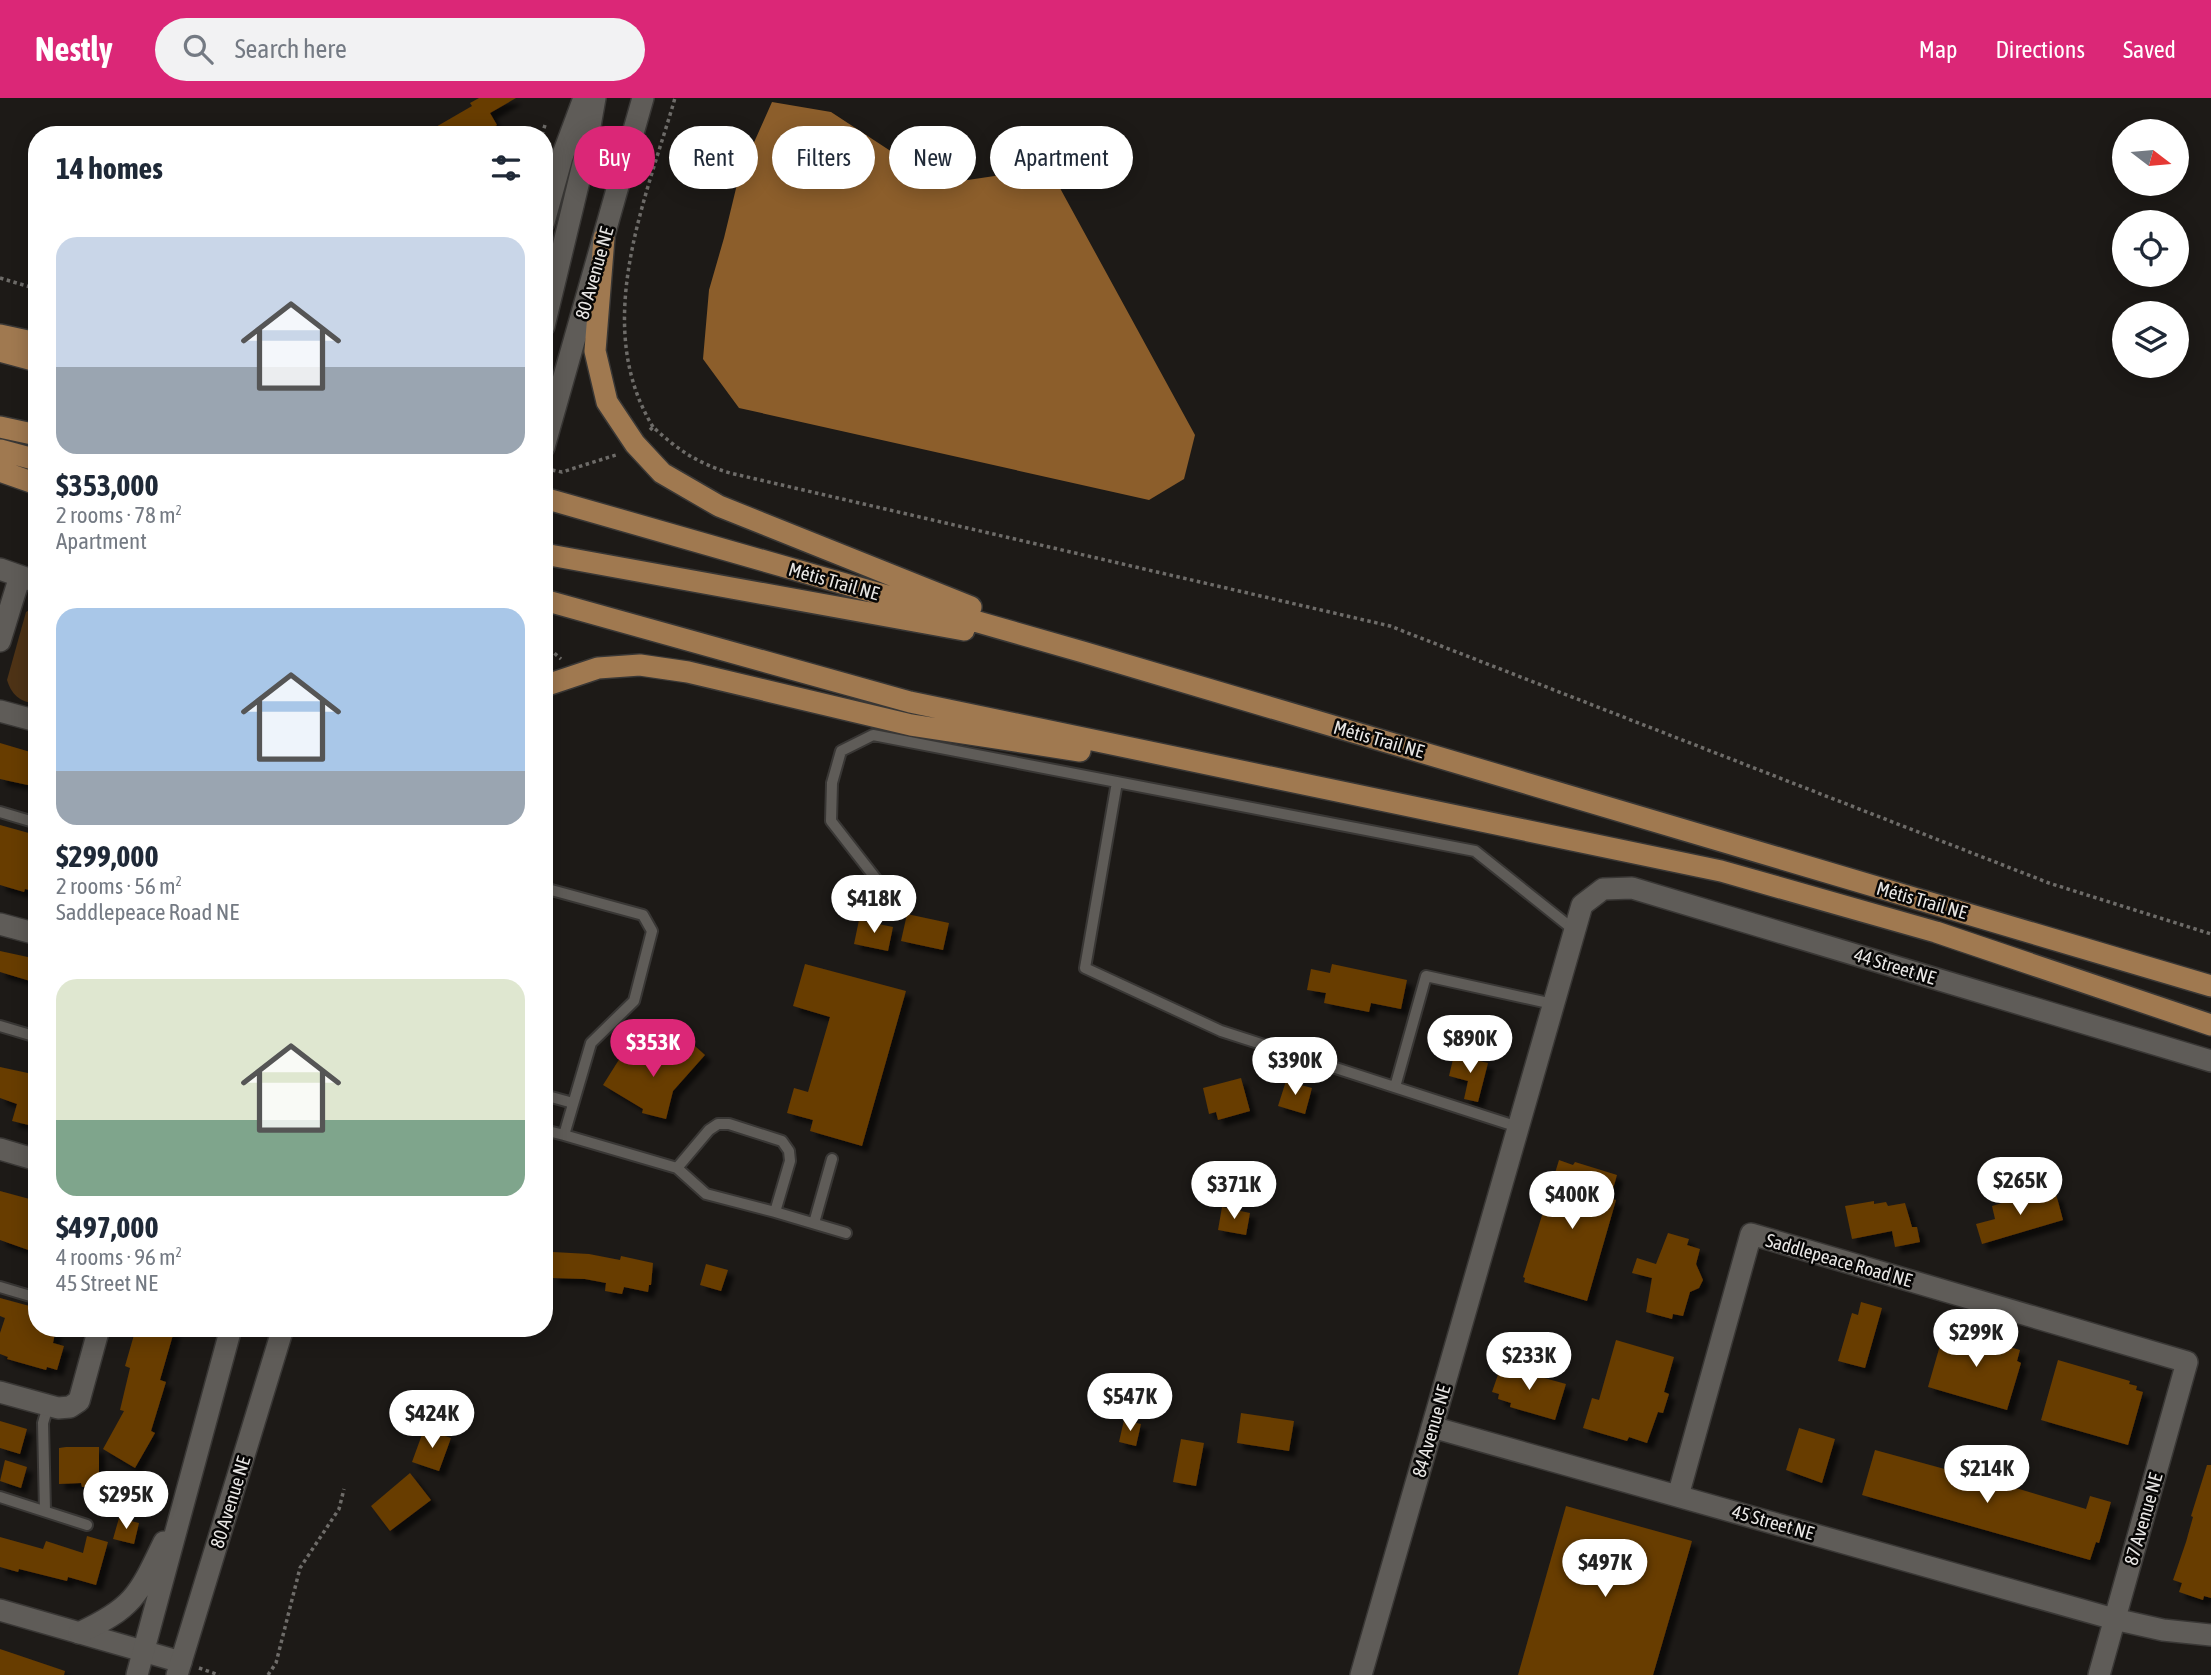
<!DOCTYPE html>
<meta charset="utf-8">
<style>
:root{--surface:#fff;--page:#f2f2f3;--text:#1f2937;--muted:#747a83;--accent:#db2777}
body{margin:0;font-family:"Asap Condensed",sans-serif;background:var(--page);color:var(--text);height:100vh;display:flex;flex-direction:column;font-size:26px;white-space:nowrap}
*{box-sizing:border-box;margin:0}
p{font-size:23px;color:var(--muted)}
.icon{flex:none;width:38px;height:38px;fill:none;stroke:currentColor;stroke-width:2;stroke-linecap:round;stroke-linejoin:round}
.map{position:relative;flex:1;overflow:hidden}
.panel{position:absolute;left:28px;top:28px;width:525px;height:1211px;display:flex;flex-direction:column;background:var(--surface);border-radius:28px;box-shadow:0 4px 18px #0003}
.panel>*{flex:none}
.hud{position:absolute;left:574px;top:28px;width:665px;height:63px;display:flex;gap:14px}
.needle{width:46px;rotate:106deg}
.buttons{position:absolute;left:2112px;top:21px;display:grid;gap:14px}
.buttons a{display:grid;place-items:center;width:77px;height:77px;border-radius:50%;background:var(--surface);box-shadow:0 4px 18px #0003;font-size:35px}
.price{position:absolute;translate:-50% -60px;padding:0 16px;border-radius:24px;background:#fff;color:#222;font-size:23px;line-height:46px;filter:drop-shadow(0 2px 4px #0008)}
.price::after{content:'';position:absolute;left:50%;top:42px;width:21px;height:16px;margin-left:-10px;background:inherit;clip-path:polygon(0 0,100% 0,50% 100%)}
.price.active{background:var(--accent);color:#fff}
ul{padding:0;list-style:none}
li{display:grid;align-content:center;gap:14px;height:371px;padding:0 28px}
li span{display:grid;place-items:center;height:217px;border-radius:21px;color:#555}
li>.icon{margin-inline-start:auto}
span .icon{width:126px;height:126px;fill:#fffc;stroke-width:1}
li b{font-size:30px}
h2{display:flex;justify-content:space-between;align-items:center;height:84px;padding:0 28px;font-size:30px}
.pill{padding:0 24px;border-radius:32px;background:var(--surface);box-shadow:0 4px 18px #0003;font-size:24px;line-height:63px}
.pill.active{background:var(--accent);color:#fff}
header{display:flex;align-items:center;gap:42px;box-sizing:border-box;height:98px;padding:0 35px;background:var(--accent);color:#fff}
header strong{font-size:33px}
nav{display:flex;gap:38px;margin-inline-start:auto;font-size:24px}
.search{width:490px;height:63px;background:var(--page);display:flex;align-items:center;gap:18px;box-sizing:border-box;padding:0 24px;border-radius:38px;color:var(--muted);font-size:26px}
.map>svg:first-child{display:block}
.green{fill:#4e3316}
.water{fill:#8c5e2b}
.building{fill:#683c00;filter:url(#shadow)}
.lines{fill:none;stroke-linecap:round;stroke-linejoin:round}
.service-casing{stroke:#393735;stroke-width:14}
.minor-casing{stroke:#393735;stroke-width:24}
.tertiary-casing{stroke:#393735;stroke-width:24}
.secondary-casing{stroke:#393735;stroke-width:24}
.primary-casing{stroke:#393735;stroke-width:24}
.path{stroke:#6e6c69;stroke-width:3.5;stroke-dasharray:3.5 3.5;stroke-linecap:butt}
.service{stroke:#5f5c58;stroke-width:10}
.minor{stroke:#5f5c58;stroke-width:21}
.tertiary{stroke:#5f5c58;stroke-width:21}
.secondary{stroke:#5f5c58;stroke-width:21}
.primary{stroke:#a07950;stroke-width:21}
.labels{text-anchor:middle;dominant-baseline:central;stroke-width:5;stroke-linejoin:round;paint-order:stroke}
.street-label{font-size:19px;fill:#e8e6e4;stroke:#070605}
</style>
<header>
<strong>Nestly</strong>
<div class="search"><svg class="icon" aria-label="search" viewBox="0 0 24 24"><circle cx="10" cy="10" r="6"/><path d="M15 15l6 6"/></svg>Search here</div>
<nav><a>Map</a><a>Directions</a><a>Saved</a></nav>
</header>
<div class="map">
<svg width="2211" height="1577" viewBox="0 0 2211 1577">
<defs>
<filter id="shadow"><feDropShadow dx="6" dy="6" stdDeviation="2" flood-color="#0009"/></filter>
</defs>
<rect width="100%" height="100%" fill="#1d1a17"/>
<!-- green -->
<path class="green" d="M37 508V605C21 606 11 596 7 582L26 514Z"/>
<!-- water -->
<path class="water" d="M772 4 831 14 941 86 1049 70 1195 337 1184 381 1149 402 739 310 703 261 709 192 724 140 739 78Z"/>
<!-- building -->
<path class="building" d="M479 0H516L490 15 497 27 481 37H422L472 8 470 5Z
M0 645 37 656V689L0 681Z
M0 727 36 737 28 765 37 768V782L34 793 25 791 24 794 0 787Z
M907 816 949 825 943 852 901 843Z
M859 822 893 829 888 853 854 846Z
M0 853 37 861V885L0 874Z
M805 866 906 893 862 1048 810 1033 813 1022 787 1015 794 990 808 994 830 919 793 908Z
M1332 866 1407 882 1401 911 1371 905 1369 914 1324 905 1326 895 1307 892 1311 871 1330 875Z
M687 941 705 957 673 993 666 1021 642 1015 643 1011 603 987 620 960 623 961 625 956 654 963 659 959 666 963Z
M1454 957 1488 965 1478 1004 1464 1001 1468 983 1449 978Z
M0 969 37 977V1029L12 1023 17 1006 0 1000Z
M1241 980 1250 1013 1218 1022 1216 1014 1209 1016 1203 990Z
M1286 983 1312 990 1305 1016 1278 1008Z
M1559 1062 1573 1067 1575 1064 1617 1077 1610 1101 1616 1102 1587 1203 1524 1184 1525 1180 1523 1179Z
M0 1093 37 1103V1155L0 1142Z
M2032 1096 2034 1102 2056 1096 2063 1122 1982 1146 1976 1126 1995 1121 1992 1108Z
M1874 1103V1106L1886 1104 1888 1108 1905 1105 1912 1129H1917L1920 1144 1895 1149 1892 1133 1852 1141 1845 1108Z
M1222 1109 1250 1115 1246 1137 1218 1132Z
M1668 1135 1689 1141 1687 1147 1700 1151 1696 1166 1703 1182 1699 1190 1690 1194 1683 1218 1673 1216 1672 1221 1646 1214 1652 1180 1632 1175 1637 1160 1656 1166Z
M553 1154 589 1156 620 1162 621 1158 653 1165 651 1187H649L648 1194 624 1189 622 1196 605 1193 606 1185 585 1181 552 1180Z
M706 1166 728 1172 721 1193 700 1187Z
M0 1200 37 1210V1230H56L53 1245 64 1248 57 1272 47 1269 46 1272 7 1261 8 1259 0 1256V1235L5 1220 0 1218Z
M1861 1204 1882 1210 1865 1270 1838 1263 1852 1215 1858 1217Z
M136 1230H175L160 1282 166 1284 151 1333 155 1335 135 1370 103 1351 124 1313 120 1312 130 1270 125 1268Z
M1945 1230 2020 1252 2017 1263 2021 1265 2007 1312 1928 1289Z
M1616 1242 1674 1259 1664 1294 1669 1296 1663 1315 1658 1314 1647 1345 1629 1339 1627 1343 1583 1330 1592 1300 1599 1302Z
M2058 1262 2130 1283 2129 1286 2137 1288 2136 1292 2143 1294 2128 1347 2041 1322Z
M1501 1268 1566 1286 1555 1322 1510 1309 1511 1305 1498 1301 1499 1296 1492 1294Z
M1241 1315 1294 1323 1289 1353 1237 1345Z
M1124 1322 1141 1326 1136 1348 1119 1344Z
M0 1323 27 1331 20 1356 0 1350Z
M1799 1330 1835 1341 1822 1385 1786 1372Z
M424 1331 451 1340 439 1373 412 1364Z
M1181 1341 1204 1345 1196 1388 1173 1384Z
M66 1349H99V1389H82L81 1385 59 1386V1350Z
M1875 1352 1952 1373V1371L2086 1411 2090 1398 2111 1404 2099 1445 2096 1444 2090 1462 1862 1397Z
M5 1362 27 1369 21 1390 0 1383Z
M2207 1367H2211V1500L2204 1498 2203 1502 2179 1494 2182 1485 2173 1482 2186 1444 2193 1419 2191 1418Z
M410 1375 431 1402 390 1433 371 1408Z
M1566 1408 1692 1443 1653 1577H1518Z
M119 1420 139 1425 134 1446 113 1441Z
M87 1438 108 1444 96 1487 68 1479 67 1483 19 1471 18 1474 0 1469V1439L43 1451 46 1443 83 1455Z
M0 1551 65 1573 64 1577H0Z"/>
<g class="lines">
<defs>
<path id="service" d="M1117 684 1085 870 1221 933 1518 1029
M0 714 37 725
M544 790 643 817 652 833 634 903 591 945 564 1037 544 1032
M891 800 831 723 832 685 841 653 873 637 1475 753 1574 832
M0 928 37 939
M1395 989 1426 878 1553 906
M544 997 573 1005
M564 1037 677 1070 709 1032 718 1026H729L782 1043 789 1053 790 1063 775 1114 846 1135
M677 1070 706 1096 775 1114
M814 1125 832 1061
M0 1189 37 1200
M0 1399 87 1427
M45 1413 43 1325 48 1308"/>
<path id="minor" d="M0 471 37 484
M0 543 20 478
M0 613 37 623
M0 826 37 836
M0 1051 37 1062
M0 1294 58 1310 70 1309 79 1303 99 1230
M1432 1329 2114 1521 2163 1532 2211 1537
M1678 1398 1751 1136 2187 1264 2099 1577
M0 1512 181 1564
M1361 1577 1582 807 1603 791 1632 790 2211 963"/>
<path id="tertiary" d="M544 124 562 59 584 0
M544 228 584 62 595 0
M544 349 643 0"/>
<path id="secondary" d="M79 1535C134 1510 139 1496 164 1444
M137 1577 231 1230
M177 1577 283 1230"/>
<path id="primary" d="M604 140 595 253 607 304 635 346 662 375 719 408 971 509
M0 237 37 245
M0 253 37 263
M0 329 37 337
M0 352 37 362
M0 373 37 386
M544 400 1083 554 2211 888
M544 456 964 532
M544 502 910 604 1721 773 1936 834 2211 927
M544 588 598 570 640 567 688 574 911 627 1080 653"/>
</defs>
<!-- service casing -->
<use href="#service" class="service-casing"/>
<!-- minor casing -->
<use href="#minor" class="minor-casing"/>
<!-- tertiary casing -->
<use href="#tertiary" class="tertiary-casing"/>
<!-- secondary casing -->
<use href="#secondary" class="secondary-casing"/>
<!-- primary casing -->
<use href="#primary" class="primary-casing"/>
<!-- path -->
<path class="path" d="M542 37 545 27
M0 180 37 191
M653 329C591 227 645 104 675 0
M650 332 653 329C678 352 697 365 730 375L1390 528 2049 785 2211 836
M552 372 562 374 619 356
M544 546 561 561
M199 1570 219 1577
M268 1577 276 1565 300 1470 339 1411 344 1391"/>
<!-- service -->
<use href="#service" class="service"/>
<!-- minor -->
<use href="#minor" class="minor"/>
<!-- tertiary -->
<use href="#tertiary" class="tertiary"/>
<!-- secondary -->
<use href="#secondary" class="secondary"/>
<!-- primary -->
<use href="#primary" class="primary"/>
</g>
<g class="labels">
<!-- street labels -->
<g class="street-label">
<text transform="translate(594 175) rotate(-74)">80 Avenue NE</text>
<text transform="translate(834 483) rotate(16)">Métis Trail NE</text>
<text transform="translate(1379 641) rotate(16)">Métis Trail NE</text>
<text transform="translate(1922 802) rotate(16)">Métis Trail NE</text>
<text transform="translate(1895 868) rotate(17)">44 Street NE</text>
<text transform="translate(1839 1162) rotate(16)">Saddlepeace Road NE</text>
<text transform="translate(1431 1333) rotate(-74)">84 Avenue NE</text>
<text transform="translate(230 1404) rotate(-73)">80 Avenue NE</text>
<text transform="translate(2143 1421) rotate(-74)">87 Avenue NE</text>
<text transform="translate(1773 1424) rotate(16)">45 Street NE</text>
</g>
</g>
</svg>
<div class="buttons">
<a><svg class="needle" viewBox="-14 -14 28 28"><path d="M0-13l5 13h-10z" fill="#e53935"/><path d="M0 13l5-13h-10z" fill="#747a83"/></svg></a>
<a><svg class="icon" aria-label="locate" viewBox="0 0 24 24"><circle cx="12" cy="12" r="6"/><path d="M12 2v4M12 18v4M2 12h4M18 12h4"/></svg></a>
<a><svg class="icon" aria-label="layers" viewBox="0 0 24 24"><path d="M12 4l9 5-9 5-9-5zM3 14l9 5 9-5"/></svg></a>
</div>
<b class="price" style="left:874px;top:837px">$418K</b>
<b class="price" style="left:1470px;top:977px">$890K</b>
<b class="price active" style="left:653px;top:981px">$353K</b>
<b class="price" style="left:1295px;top:999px">$390K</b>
<b class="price" style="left:2020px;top:1119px">$265K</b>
<b class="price" style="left:1234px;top:1123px">$371K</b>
<b class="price" style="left:1572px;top:1133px">$400K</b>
<b class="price" style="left:1976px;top:1271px">$299K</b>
<b class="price" style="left:1529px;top:1294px">$233K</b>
<b class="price" style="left:1130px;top:1335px">$547K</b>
<b class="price" style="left:432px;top:1352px">$424K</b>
<b class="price" style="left:1987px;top:1407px">$214K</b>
<b class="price" style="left:126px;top:1433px">$295K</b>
<b class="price" style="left:1605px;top:1501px">$497K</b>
<div class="hud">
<a class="pill active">Buy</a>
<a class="pill">Rent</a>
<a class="pill">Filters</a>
<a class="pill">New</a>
<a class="pill">Apartment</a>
</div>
<section class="panel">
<h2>14 homes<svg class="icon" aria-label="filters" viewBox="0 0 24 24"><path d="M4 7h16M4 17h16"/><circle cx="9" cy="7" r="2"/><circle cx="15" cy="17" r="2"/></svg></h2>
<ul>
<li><span style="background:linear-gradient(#c9d6e8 60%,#9aa5b1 0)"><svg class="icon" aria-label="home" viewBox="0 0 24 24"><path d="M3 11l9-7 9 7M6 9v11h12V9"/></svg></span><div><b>$353,000</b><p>2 rooms · 78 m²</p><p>Apartment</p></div></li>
<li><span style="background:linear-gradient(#a9c7e8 75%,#9aa5b1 0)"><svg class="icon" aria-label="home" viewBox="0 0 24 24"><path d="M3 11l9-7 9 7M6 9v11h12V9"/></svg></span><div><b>$299,000</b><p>2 rooms · 56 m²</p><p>Saddlepeace Road NE</p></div></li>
<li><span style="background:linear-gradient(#dfe7d0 65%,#7fa58c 0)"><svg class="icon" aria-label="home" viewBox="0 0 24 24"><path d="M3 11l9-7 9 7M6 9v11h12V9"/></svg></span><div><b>$497,000</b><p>4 rooms · 96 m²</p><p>45 Street NE</p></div></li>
</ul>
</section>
</div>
